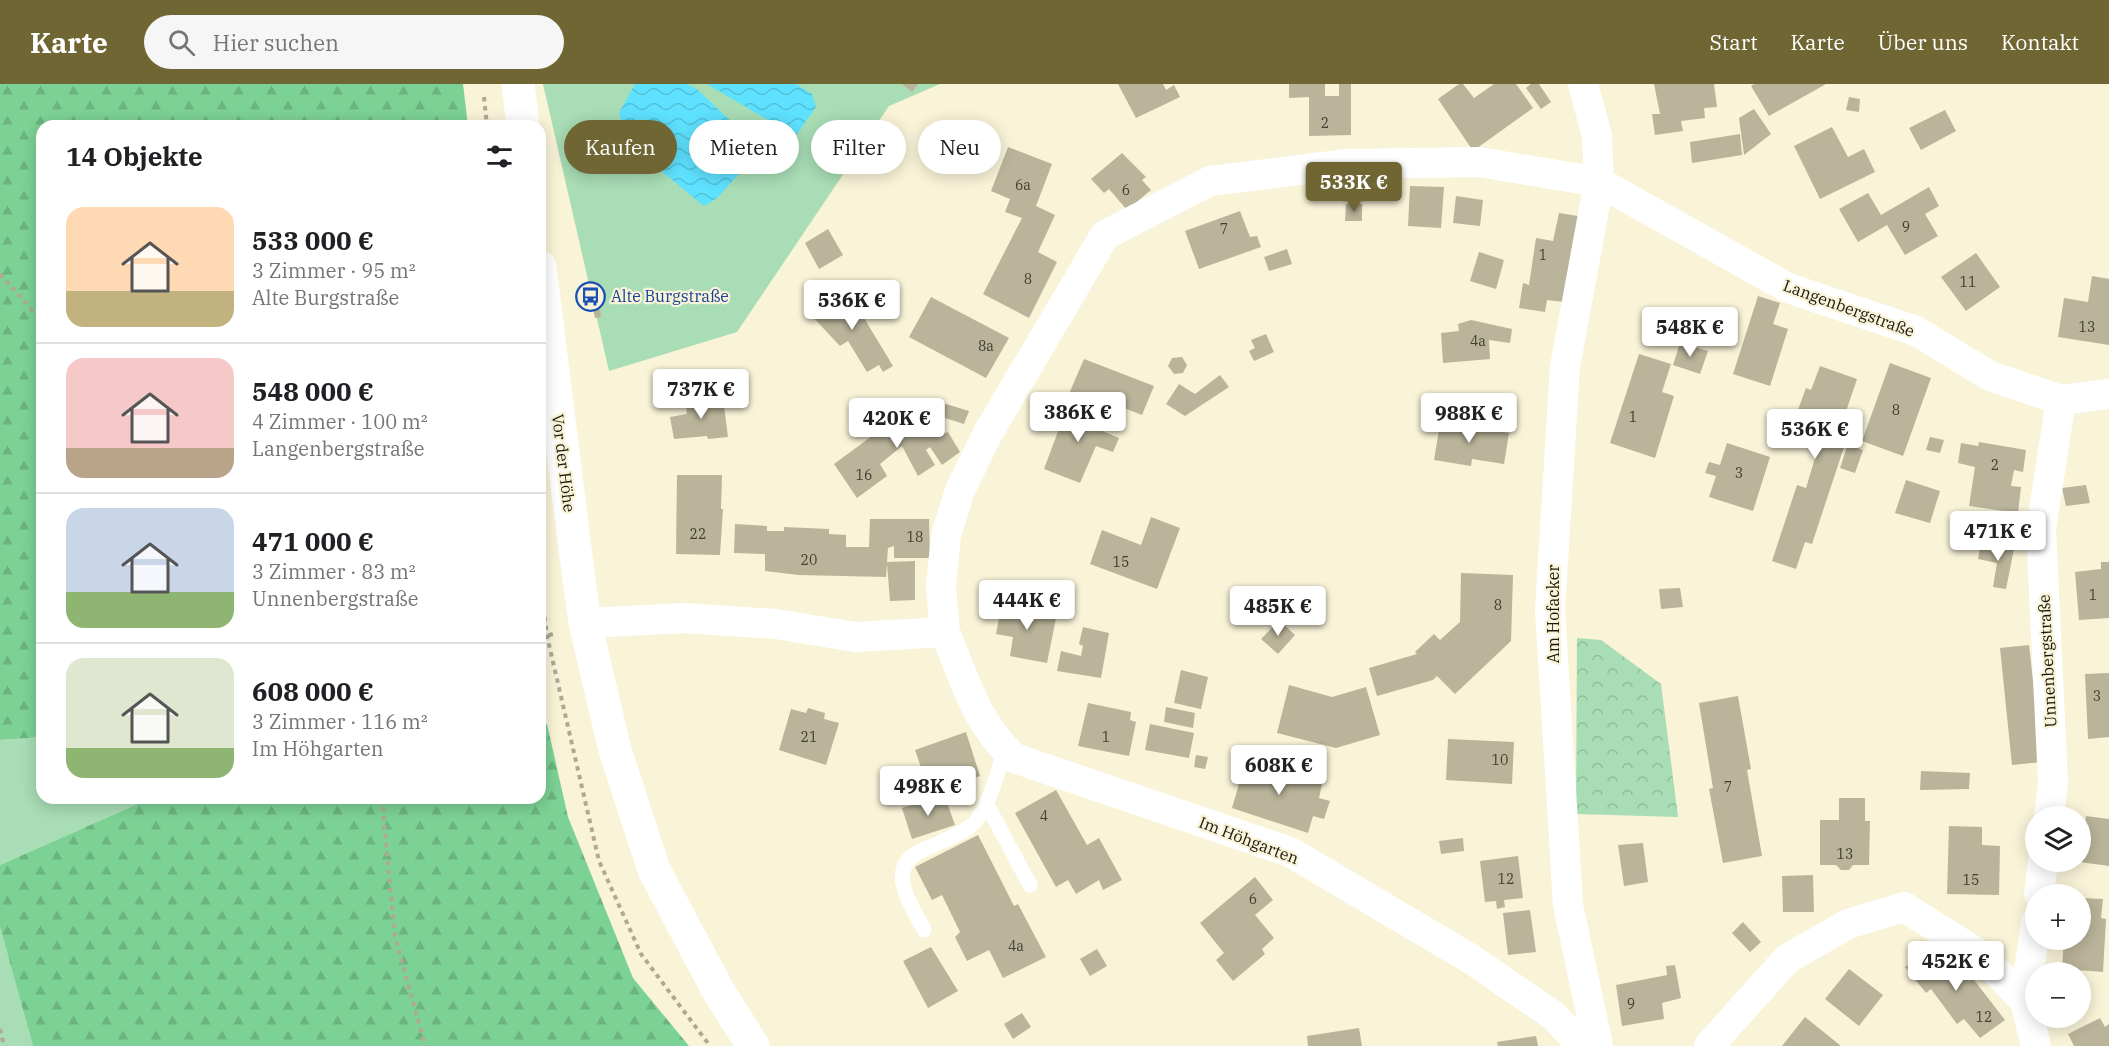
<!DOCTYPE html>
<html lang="de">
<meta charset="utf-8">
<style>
:root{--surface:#fff;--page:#f6f6f6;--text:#202124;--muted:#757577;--line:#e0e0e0;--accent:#6f6633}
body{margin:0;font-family:"IBM Plex Serif",serif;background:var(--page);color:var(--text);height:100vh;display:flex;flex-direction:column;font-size:22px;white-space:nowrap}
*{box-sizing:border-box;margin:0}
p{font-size:20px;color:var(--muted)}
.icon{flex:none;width:33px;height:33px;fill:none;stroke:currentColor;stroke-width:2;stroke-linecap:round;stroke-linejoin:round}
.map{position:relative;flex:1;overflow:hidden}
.sheet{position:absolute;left:36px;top:36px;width:510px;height:684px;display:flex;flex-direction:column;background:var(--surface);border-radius:18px;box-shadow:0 3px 15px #0003}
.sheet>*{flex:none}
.banner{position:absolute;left:564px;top:36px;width:570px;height:54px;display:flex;gap:12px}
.tools{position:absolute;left:2025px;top:722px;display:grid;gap:12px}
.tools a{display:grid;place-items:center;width:66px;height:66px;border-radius:50%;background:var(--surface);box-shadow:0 3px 15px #0003;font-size:30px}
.price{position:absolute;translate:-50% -51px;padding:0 14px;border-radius:6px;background:#fff;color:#222;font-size:20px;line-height:39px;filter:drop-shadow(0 2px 3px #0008)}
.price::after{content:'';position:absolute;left:50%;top:36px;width:18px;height:14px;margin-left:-9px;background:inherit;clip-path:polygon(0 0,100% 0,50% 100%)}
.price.current{background:var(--accent);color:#fff}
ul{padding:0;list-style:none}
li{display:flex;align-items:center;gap:18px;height:150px;padding:0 30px}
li+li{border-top:2px solid var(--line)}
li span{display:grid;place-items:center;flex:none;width:168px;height:120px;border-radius:18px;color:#555}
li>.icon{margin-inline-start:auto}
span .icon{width:72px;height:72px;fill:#fffc;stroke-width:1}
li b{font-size:26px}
h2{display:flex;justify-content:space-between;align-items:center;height:72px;padding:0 30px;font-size:26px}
.chip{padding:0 21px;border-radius:27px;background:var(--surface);box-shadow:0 3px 15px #0003;font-size:21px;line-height:54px}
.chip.current{background:var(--accent);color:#fff}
header{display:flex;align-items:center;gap:36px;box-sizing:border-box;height:84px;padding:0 30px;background:var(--accent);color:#fff}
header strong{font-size:28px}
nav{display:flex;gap:33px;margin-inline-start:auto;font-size:21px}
.search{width:420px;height:54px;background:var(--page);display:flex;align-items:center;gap:15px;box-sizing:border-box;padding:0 21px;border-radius:33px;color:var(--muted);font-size:22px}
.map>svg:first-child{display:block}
.green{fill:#a8ddb5}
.forest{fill:url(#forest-firs)}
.park{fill:url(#park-crowns)}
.water{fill:url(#water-waves)}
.building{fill:#bab49a}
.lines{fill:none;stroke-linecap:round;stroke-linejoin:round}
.path{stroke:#aea994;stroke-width:4;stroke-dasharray:4.5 4.5;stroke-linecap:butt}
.service{stroke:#fff;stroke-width:15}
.minor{stroke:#fff;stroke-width:30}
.secondary{stroke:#fff;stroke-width:33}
.labels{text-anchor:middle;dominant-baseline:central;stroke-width:4.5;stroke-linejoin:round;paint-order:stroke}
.number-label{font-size:14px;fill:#423e31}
.transit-label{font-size:16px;fill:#164399;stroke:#f9f3d8;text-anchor:start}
.street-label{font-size:16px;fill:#1a170e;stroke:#f9f3d8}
</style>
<header>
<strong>Karte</strong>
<div class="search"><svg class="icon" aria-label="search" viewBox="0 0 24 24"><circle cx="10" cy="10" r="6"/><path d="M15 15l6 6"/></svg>Hier suchen</div>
<nav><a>Start</a><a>Karte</a><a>Über uns</a><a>Kontakt</a></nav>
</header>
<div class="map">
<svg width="2109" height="962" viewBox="0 0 2109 962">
<defs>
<pattern id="forest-firs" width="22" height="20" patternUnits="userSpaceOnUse" patternTransform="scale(1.5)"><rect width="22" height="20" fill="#7cd295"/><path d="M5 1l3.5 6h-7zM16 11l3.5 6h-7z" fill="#6bb47f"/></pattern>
<pattern id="park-crowns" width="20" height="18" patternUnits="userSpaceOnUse" patternTransform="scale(1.5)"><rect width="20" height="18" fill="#a8ddb5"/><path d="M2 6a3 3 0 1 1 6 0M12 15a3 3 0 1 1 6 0" fill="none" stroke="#90bd9a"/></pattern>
<pattern id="water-waves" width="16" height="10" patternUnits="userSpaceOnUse" patternTransform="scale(1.5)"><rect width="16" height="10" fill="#5ee1fe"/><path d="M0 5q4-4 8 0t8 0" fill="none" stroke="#51c0d8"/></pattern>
</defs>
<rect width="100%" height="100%" fill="#f9f3d8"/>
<!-- green -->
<path class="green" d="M543 0H940L889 22 737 248 609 287Z
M42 653V714H151L0 781V656Z
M0 843 33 962H0Z"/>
<!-- forest -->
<path class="forest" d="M0 0H463L468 42H42V653L0 656Z
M540 640H547L568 733 633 894 689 962H33L0 843V781L151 714H540Z"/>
<!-- park -->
<path class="park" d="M1577 554 1601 556 1661 600 1678 733 1576 730Z"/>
<!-- water -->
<path class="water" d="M635 0H687L698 6 761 66 717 114 704 122 627 59 619 29Z
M707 0H796L812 10 816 23 797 50 790 49Z"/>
<!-- building -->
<path class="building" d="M902 0H918L912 8Z
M1118 0H1163L1166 6 1174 1 1180 13 1136 34Z
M1289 0H1325V12H1339V0H1351V51L1309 52V13L1289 14Z
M1459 0H1463L1474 14 1494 0H1516L1533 24 1473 67 1438 15Z
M1531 0H1539L1551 18 1541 25 1526 4Z
M1654 0H1714L1717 23 1704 24 1705 34 1681 37 1683 47 1655 51 1652 30H1660Z
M1754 0H1826L1769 32 1751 2Z
M1849 13 1860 15 1859 28 1846 26Z
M1754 25 1771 50 1744 71 1739 34Z
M1945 26 1956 47 1921 66 1909 44Z
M1832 43 1848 73 1864 65 1875 88 1820 115 1794 62Z
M1740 50 1742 71 1692 79 1690 58Z
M1008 63 1052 80 1036 122 1055 131 1038 168 1057 178 1029 234 983 210 1022 134 1005 128 1010 115 991 107Z
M1122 69 1146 93 1142 96 1151 106 1127 126 1109 105 1104 109 1091 95Z
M1410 102 1444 103 1441 144 1408 142Z
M1929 103 1939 122 1925 130 1938 152 1905 171 1887 141 1858 158 1839 125 1868 109 1881 131Z
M1456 112 1483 116 1480 142 1453 139Z
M1346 120H1362V137H1345Z
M1240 127 1250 153 1257 152 1261 163 1199 185 1185 147Z
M1559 129 1578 132 1564 218 1547 216 1545 228 1519 224 1523 199 1529 201 1536 154 1553 157Z
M828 145 843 171 819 185 805 159Z
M1287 165 1292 180 1269 187 1264 173Z
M1479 168 1504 176 1496 205 1470 197Z
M1976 169 2000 203 1966 227 1941 193Z
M2092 192 2109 195V261L2058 253 2064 214 2088 218Z
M847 206 893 282 883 288 879 281 867 288 848 257 840 262 809 229Z
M1758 212 1780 219 1773 240 1788 245 1770 302 1733 290Z
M931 213 1009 254 986 294 909 253Z
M599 218 601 233 595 234 592 220Z
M1471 236 1512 245 1510 259 1489 256 1490 275 1443 279 1441 249 1459 247 1458 240Z
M1266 250 1274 268 1254 277 1249 267 1255 264 1251 256Z
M1680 259 1708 267 1700 290 1673 281Z
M1639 270 1671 280 1662 308 1674 312 1655 374 1610 359Z
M1182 273 1187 281 1183 289 1174 290 1168 282 1172 274Z
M1084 275 1154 302 1142 331 1114 320 1110 330 1068 312Z
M1890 279 1931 294 1903 372 1862 357Z
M1820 282 1857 295 1836 357 1845 360 1812 460 1805 458 1796 485 1772 477 1797 401 1806 404 1818 364 1788 353 1806 304 1811 306Z
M1220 291 1229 303 1185 332 1166 320 1179 300 1195 310Z
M723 314 728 353 708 355 707 352 674 355 670 333 687 330 686 318Z
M921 316 943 350 948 348 960 368 942 381 930 363 926 366 935 381 918 392 902 362 880 380 887 392 857 414 834 380Z
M1069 318 1105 333 1100 346 1119 354 1113 368 1096 362 1080 399 1044 385Z
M943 319 969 327 964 340 939 332Z
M1459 336 1469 338 1468 343 1509 349 1504 380 1472 375 1471 382 1434 376 1439 346 1432 344 1433 337 1457 341Z
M1930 353 1944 356 1940 369 1926 366Z
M1979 358 2026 366 2023 388 2014 386 2011 402 2021 403 2018 429 1969 422 1975 383 1958 379 1961 359 1978 362Z
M1727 359 1770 373 1753 427 1709 413 1716 392 1705 389 1709 378 1720 381Z
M1848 360 1863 366 1855 389 1840 384Z
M677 391H722L721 425H723L720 471 676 470Z
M1906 396 1940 407 1930 439 1895 429Z
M2086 401 2090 419 2066 422 2062 404Z
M1151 433 1180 444 1157 505 1090 480 1102 446 1141 461Z
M870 435H929L930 474H894V462L888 464 887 478 915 477V516L890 517 887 480 886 493 799 491 765 487V470L734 469 735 440 767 442V447H784V443L829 445V450L846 451V463H869Z
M1981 459 2014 465 2006 505 1993 503 1997 479 1978 475Z
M2101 478H2109V534L2079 536 2075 488 2101 485Z
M1461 489 1513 491 1511 557 1455 610 1437 592 1433 596 1377 612 1369 584 1417 570 1415 568 1434 550 1440 556 1460 538Z
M1680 504 1683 523 1661 525 1659 505Z
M1002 518 1057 529 1047 579 1010 572 1013 553 996 550Z
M1279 536 1295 551 1278 570 1261 555Z
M1083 543 1109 549 1101 594 1057 587 1061 567 1081 572 1083 562 1079 560Z
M2029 561 2042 678 2012 681 2000 564Z
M1181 586 1208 593 1201 625 1174 619Z
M2109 589V653L2088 655 2085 590Z
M1289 601 1332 613 1366 603 1380 651 1336 664 1277 649Z
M1738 612 1751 685 1747 686 1762 772 1723 779 1709 705 1713 704 1699 619Z
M1088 619 1131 628 1130 636 1136 638 1129 672 1078 662Z
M1166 623 1195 629 1193 644 1164 638Z
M808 624 825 629 824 635 839 639 826 681 779 666 791 625 806 629Z
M1150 640 1194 649 1189 674 1145 666Z
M966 648 980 692 930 709 915 666Z
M1448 655 1514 658 1512 700 1446 696Z
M1196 671 1208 673 1205 685 1194 683Z
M1247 672 1286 684 1285 689 1322 700 1319 714 1330 717 1324 735 1313 732 1308 749 1232 724Z
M1921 687 1970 689 1969 705 1920 706Z
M1056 706 1087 761 1099 754 1122 796 1103 806 1099 796 1076 810 1068 796 1056 803 1015 729Z
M944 710 955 741 912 755 902 724Z
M1839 714H1865V737H1870L1869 781H1853L1849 786H1841L1836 781H1820V736H1839Z
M2086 732 2109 735V782L2080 778Z
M1949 742 1982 743V761L2000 762 1999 811 1947 810Z
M978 751 1014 822 1018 820 1046 873 1003 894 989 866 967 877 955 853 960 848 942 811 932 816 915 783Z
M1463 754 1464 767 1441 770 1439 757Z
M1643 759 1648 798 1624 802 1618 761Z
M1518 772 1523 814 1504 816 1505 823 1497 825 1496 817 1485 818 1480 777Z
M1813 791 1814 828H1783L1782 792Z
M1255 793 1273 816 1255 831 1274 854 1262 865 1265 870 1233 897 1216 876 1224 869 1200 839Z
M2080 814 2103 815 2101 834 2106 835 2103 888 2062 885 2064 855H2080Z
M1530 826 1536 868 1508 871 1503 829Z
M1743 838 1761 858 1750 868 1732 849Z
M931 863 958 907 928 924 903 877Z
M1933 863 1955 889 1964 883 2005 936 1980 954 1964 935 1957 940 1931 905 1926 909 1905 883Z
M1097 865 1107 882 1090 892 1080 875Z
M1675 881 1681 914 1662 919 1664 935 1622 942 1616 901 1667 891 1666 882Z
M1849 885 1883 911 1859 942 1825 915Z
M1022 929 1031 943 1013 955 1004 940Z
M1805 933 1841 962H1782Z
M2100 934 2105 943 2109 940V962H2074L2068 950Z
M1359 944 1362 962H1308L1307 952Z
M1536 952 1538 962H1498L1497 958Z"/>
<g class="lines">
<!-- path -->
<path class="path" d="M484 13 487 42
M0 190 42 237
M540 497 547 552 599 777 641 870 710 962
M540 554 556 549
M384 714 383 727 395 852 425 962
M0 945 4 962"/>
<!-- service -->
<path class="service" d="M986 719 1030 801
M924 846C914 825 887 790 914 771 922 765 934 762 943 757 954 752 967 747 975 738 991 718 997 689 1005 665"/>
<!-- minor -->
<path class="minor" d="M1583 0 1597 52 1599 98 1565 283 1550 525 1568 821 1598 962
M585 539 685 534 776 540 855 553 945 548 941 503 946 451 960 406 988 349 1105 151 1210 97 1347 80 1479 78 1599 98 1788 204 1916 247 1990 292 2061 316 2109 310
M945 548C965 596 975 637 1014 674L1290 768 1471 875 1554 932 1582 962
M2049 732 2053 699 2041 445 2061 316
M2039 810 2043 777
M2036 838 2025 917 2036 962
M1709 962 1787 875 1848 840 1904 823 1980 871 2025 917"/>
<!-- secondary -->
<path class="secondary" d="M518 0 523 42
M540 183 579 496 585 539 615 666 654 786 719 908 753 962"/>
</g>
<!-- icons -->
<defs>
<symbol id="bus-ring" viewBox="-11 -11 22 22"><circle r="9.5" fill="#f9f3d8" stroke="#1a4fb4" stroke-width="1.5"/><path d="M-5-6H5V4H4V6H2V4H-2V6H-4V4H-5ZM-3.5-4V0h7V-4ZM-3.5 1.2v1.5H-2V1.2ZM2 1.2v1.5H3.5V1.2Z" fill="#1a4fb4"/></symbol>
</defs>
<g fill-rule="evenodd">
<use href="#bus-ring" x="574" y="196" width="33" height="33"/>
</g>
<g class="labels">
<!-- number labels -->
<g class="number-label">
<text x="1325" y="39">2</text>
<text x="1023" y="101">6a</text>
<text x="1126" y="106">6</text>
<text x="1906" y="143">9</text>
<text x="1224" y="145">7</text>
<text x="1543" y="171">1</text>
<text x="1028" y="195">8</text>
<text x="1968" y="198">11</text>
<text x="2087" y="243">13</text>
<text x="1478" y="257">4a</text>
<text x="986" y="262">8a</text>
<text x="1896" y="326">8</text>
<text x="1633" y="333">1</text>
<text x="1995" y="381">2</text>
<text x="1739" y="389">3</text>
<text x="864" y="391">16</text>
<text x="698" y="450">22</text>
<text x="915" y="453">18</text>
<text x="809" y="476">20</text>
<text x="1121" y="478">15</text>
<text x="2093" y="511">1</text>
<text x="1498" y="521">8</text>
<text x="2097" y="612">3</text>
<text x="809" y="653">21</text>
<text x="1106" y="653">1</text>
<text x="1500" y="676">10</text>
<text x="1728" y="703">7</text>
<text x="1044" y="732">4</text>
<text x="1845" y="770">13</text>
<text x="1506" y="795">12</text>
<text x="1971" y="796">15</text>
<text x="1253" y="815">6</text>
<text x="1016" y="862">4a</text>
<text x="1631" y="920">9</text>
<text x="1984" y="933">12</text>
</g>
<!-- transit labels -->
<g class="transit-label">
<text x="611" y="212">Alte Burgstraße</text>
</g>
<!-- street labels -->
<g class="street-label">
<text transform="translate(1849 224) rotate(20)">Langenbergstraße</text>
<text transform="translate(564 379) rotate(83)">Vor der Höhe</text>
<text transform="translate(1553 530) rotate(-90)">Am Hofacker</text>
<text transform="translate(2047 577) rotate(-93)">Unnenbergstraße</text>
<text transform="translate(1249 756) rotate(21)">Im Höhgarten</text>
</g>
</g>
</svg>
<div class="tools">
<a><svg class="icon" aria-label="layers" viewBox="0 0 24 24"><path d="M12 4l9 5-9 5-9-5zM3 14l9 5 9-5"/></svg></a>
<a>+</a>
<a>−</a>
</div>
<b class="price current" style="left:1354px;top:129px">533K €</b>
<b class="price" style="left:852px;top:247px">536K €</b>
<b class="price" style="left:1690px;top:274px">548K €</b>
<b class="price" style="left:701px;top:336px">737K €</b>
<b class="price" style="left:1078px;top:359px">386K €</b>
<b class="price" style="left:1469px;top:360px">988K €</b>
<b class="price" style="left:897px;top:365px">420K €</b>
<b class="price" style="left:1815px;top:376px">536K €</b>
<b class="price" style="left:1998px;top:478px">471K €</b>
<b class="price" style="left:1027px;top:547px">444K €</b>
<b class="price" style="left:1278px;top:553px">485K €</b>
<b class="price" style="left:1279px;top:712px">608K €</b>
<b class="price" style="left:928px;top:733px">498K €</b>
<b class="price" style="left:1956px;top:908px">452K €</b>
<div class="banner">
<a class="chip current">Kaufen</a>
<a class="chip">Mieten</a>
<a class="chip">Filter</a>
<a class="chip">Neu</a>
</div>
<section class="sheet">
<h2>14 Objekte<svg class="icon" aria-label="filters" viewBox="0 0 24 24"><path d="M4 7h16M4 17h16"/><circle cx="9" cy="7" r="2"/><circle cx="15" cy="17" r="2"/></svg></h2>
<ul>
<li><span style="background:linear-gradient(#ffd9b3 70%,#c2b280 0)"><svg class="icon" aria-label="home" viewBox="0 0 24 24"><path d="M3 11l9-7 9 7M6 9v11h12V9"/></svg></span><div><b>533 000 €</b><p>3 Zimmer · 95 m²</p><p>Alte Burgstraße</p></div></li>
<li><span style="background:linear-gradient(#f6c9c9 75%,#b9a48a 0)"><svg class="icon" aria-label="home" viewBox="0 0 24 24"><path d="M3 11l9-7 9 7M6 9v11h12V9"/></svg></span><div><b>548 000 €</b><p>4 Zimmer · 100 m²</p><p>Langenbergstraße</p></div></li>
<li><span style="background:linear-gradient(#c9d6e8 70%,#8fb573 0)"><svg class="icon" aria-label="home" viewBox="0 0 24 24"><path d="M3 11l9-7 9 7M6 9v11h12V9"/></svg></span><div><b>471 000 €</b><p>3 Zimmer · 83 m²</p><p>Unnenbergstraße</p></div></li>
<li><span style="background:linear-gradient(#dfe7d0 75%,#8fb573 0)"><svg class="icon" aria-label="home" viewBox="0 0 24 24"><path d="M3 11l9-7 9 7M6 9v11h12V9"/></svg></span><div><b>608 000 €</b><p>3 Zimmer · 116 m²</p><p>Im Höhgarten</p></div></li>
</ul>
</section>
</div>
